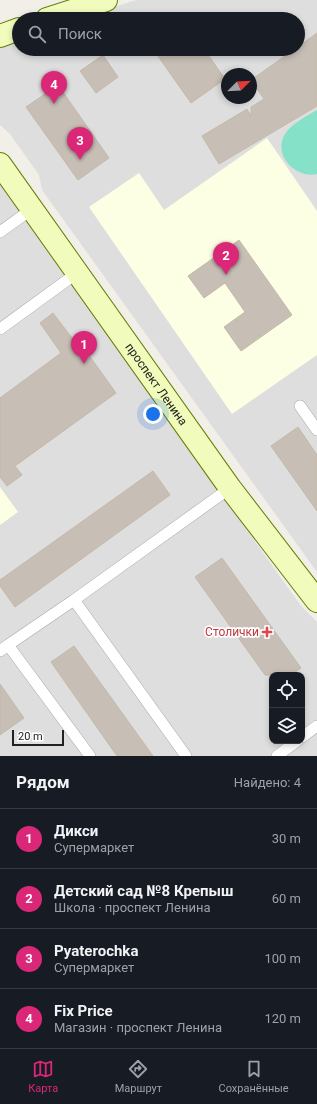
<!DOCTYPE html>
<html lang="ru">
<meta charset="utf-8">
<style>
:root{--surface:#171b24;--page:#242831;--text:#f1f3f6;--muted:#9ea1a6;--line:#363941;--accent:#db2777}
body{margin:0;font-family:Roboto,sans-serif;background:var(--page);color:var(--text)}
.controls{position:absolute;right:12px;bottom:12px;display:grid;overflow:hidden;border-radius:8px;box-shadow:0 2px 6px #0003}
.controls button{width:36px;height:36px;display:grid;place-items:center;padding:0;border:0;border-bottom:1px solid var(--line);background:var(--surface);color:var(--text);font:20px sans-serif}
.compass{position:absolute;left:221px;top:68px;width:36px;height:36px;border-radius:50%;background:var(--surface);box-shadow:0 2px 6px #0003;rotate:66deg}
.scale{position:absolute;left:12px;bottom:10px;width:52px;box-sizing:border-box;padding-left:4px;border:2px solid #212121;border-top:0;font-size:11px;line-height:14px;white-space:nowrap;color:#212121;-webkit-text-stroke:3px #fff;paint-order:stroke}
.you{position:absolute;left:153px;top:414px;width:14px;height:14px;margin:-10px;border:3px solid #fff;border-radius:50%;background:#1a73e8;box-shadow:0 0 0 6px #1a73e833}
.badge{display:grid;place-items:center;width:26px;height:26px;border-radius:50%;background:var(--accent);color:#fff;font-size:13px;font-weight:700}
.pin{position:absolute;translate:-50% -33px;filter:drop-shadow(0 1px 2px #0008)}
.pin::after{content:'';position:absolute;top:21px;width:14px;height:12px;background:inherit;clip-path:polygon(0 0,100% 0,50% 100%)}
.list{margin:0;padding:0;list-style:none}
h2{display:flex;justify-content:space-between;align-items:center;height:52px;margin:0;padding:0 16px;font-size:17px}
h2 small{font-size:13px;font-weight:400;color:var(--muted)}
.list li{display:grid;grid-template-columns:26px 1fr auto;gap:12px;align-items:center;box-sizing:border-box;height:60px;padding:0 16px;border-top:1px solid var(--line)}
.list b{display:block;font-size:15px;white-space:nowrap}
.list p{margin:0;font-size:13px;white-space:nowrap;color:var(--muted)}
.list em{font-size:13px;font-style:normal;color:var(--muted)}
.icon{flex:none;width:22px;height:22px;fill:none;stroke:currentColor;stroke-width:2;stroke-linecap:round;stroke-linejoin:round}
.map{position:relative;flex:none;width:317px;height:756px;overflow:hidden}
.search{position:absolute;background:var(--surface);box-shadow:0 2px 6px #0003;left:12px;right:12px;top:12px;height:44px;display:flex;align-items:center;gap:10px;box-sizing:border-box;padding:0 14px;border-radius:22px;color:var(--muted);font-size:15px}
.sheet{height:292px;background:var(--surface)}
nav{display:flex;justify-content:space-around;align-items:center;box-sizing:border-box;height:56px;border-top:1px solid var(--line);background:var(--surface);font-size:11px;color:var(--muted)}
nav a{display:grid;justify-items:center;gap:2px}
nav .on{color:var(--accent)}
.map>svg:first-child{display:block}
</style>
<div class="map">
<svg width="317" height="756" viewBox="0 0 317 756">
<rect width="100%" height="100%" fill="#f1efe8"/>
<path fill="#dfdede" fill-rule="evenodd" d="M136,0H317V572L42,190L39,175L10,134L0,125V43L19,37V49H298V19H76ZM227,74H251V98H227Z
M0,183L301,606L317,622V756H0ZM272,675H302V741H272Z"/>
<path fill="#fcffe3" d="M267,138L317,211V355L232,414L89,207L139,173L164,210Z
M0,487L18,512L0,525Z"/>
<path fill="#85e2c8" d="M317,110V174C296,179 272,155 285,134C292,123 307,116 317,110Z"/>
<path fill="#c7bfb6" stroke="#c4b8a9" d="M317,33V106L219,164L202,136L247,109L251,116V107L264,99L251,80L295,49H298V47Z
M153,49H204L225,79L191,103Z
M103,55L118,77L96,93L80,71Z
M58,85L109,158L78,180L26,107Z
M239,240L292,315L241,351L224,327L245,312L225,283L204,298L188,276Z
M53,313L75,342L78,340L116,393L15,466L22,475L7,486L0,477V398L61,353L40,323Z
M298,427L317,455V511L271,446Z
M153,471L170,495L15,607L0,586V580Z
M222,558L301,668L291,675H265L195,577Z
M74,646L153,756H117L51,662Z
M0,684L24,718L0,735Z"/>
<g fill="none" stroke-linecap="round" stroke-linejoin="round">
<g stroke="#a8a8a8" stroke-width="12">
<path id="lane" d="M0,232L32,209
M0,329L77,273
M300,406L317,430
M8,645L74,600
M0,651L8,645L90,756
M302,737L317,726
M186,756L74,600L230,488
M277,756L297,741"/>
</g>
<g stroke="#637e02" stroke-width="24">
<g id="secondary">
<path d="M47,19L106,0"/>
<path d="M0,36L19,29"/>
<path id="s1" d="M0,164L230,488L317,601"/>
</g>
</g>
<use href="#lane" stroke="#fff" stroke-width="11"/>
<use href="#secondary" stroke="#f1fbbc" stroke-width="22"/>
</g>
<path fill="#e0444e" stroke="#fff" stroke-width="1.5" d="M265 626h4v4h4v4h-4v4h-4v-4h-4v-4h4z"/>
<g text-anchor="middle" stroke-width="3.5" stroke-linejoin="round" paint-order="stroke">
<g font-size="12" fill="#212121" stroke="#fff">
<text dy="4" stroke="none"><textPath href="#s1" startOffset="270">проспект Ленина</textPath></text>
</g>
<g font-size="12" fill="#be3a42" stroke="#fff" text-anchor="end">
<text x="259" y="636">Столички</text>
</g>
</g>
</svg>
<div class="controls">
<button><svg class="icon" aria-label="locate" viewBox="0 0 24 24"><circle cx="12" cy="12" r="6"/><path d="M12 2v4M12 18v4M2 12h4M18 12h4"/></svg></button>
<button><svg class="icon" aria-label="layers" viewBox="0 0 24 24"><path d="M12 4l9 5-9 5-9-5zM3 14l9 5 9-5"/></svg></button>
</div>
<svg class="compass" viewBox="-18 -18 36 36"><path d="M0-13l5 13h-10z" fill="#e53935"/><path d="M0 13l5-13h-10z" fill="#9ea1a6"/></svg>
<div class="scale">20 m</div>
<div class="you"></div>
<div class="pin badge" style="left:84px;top:364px">1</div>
<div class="pin badge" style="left:226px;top:275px">2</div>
<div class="pin badge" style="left:80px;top:160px">3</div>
<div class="pin badge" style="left:54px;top:104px">4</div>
<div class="search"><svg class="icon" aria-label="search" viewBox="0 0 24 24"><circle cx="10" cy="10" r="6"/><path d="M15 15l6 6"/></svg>Поиск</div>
</div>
<section class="sheet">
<h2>Рядом<small>Найдено: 4</small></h2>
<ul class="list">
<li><span class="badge">1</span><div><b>Дикси</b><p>Супермаркет</p></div><em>30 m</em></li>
<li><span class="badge">2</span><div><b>Детский сад №8 Крепыш</b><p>Школа · проспект Ленина</p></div><em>60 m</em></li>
<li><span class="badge">3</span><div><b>Pyaterochka</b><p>Супермаркет</p></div><em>100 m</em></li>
<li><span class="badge">4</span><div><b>Fix Price</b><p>Магазин · проспект Ленина</p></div><em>120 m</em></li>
</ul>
</section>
<nav>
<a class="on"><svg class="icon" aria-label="map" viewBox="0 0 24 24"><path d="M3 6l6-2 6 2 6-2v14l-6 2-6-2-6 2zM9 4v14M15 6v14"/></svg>Карта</a>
<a><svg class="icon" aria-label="directions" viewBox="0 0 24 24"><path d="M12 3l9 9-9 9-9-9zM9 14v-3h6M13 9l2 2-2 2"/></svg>Маршрут</a>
<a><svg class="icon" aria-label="saved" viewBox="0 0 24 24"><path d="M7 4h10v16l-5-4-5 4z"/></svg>Сохранённые</a>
</nav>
